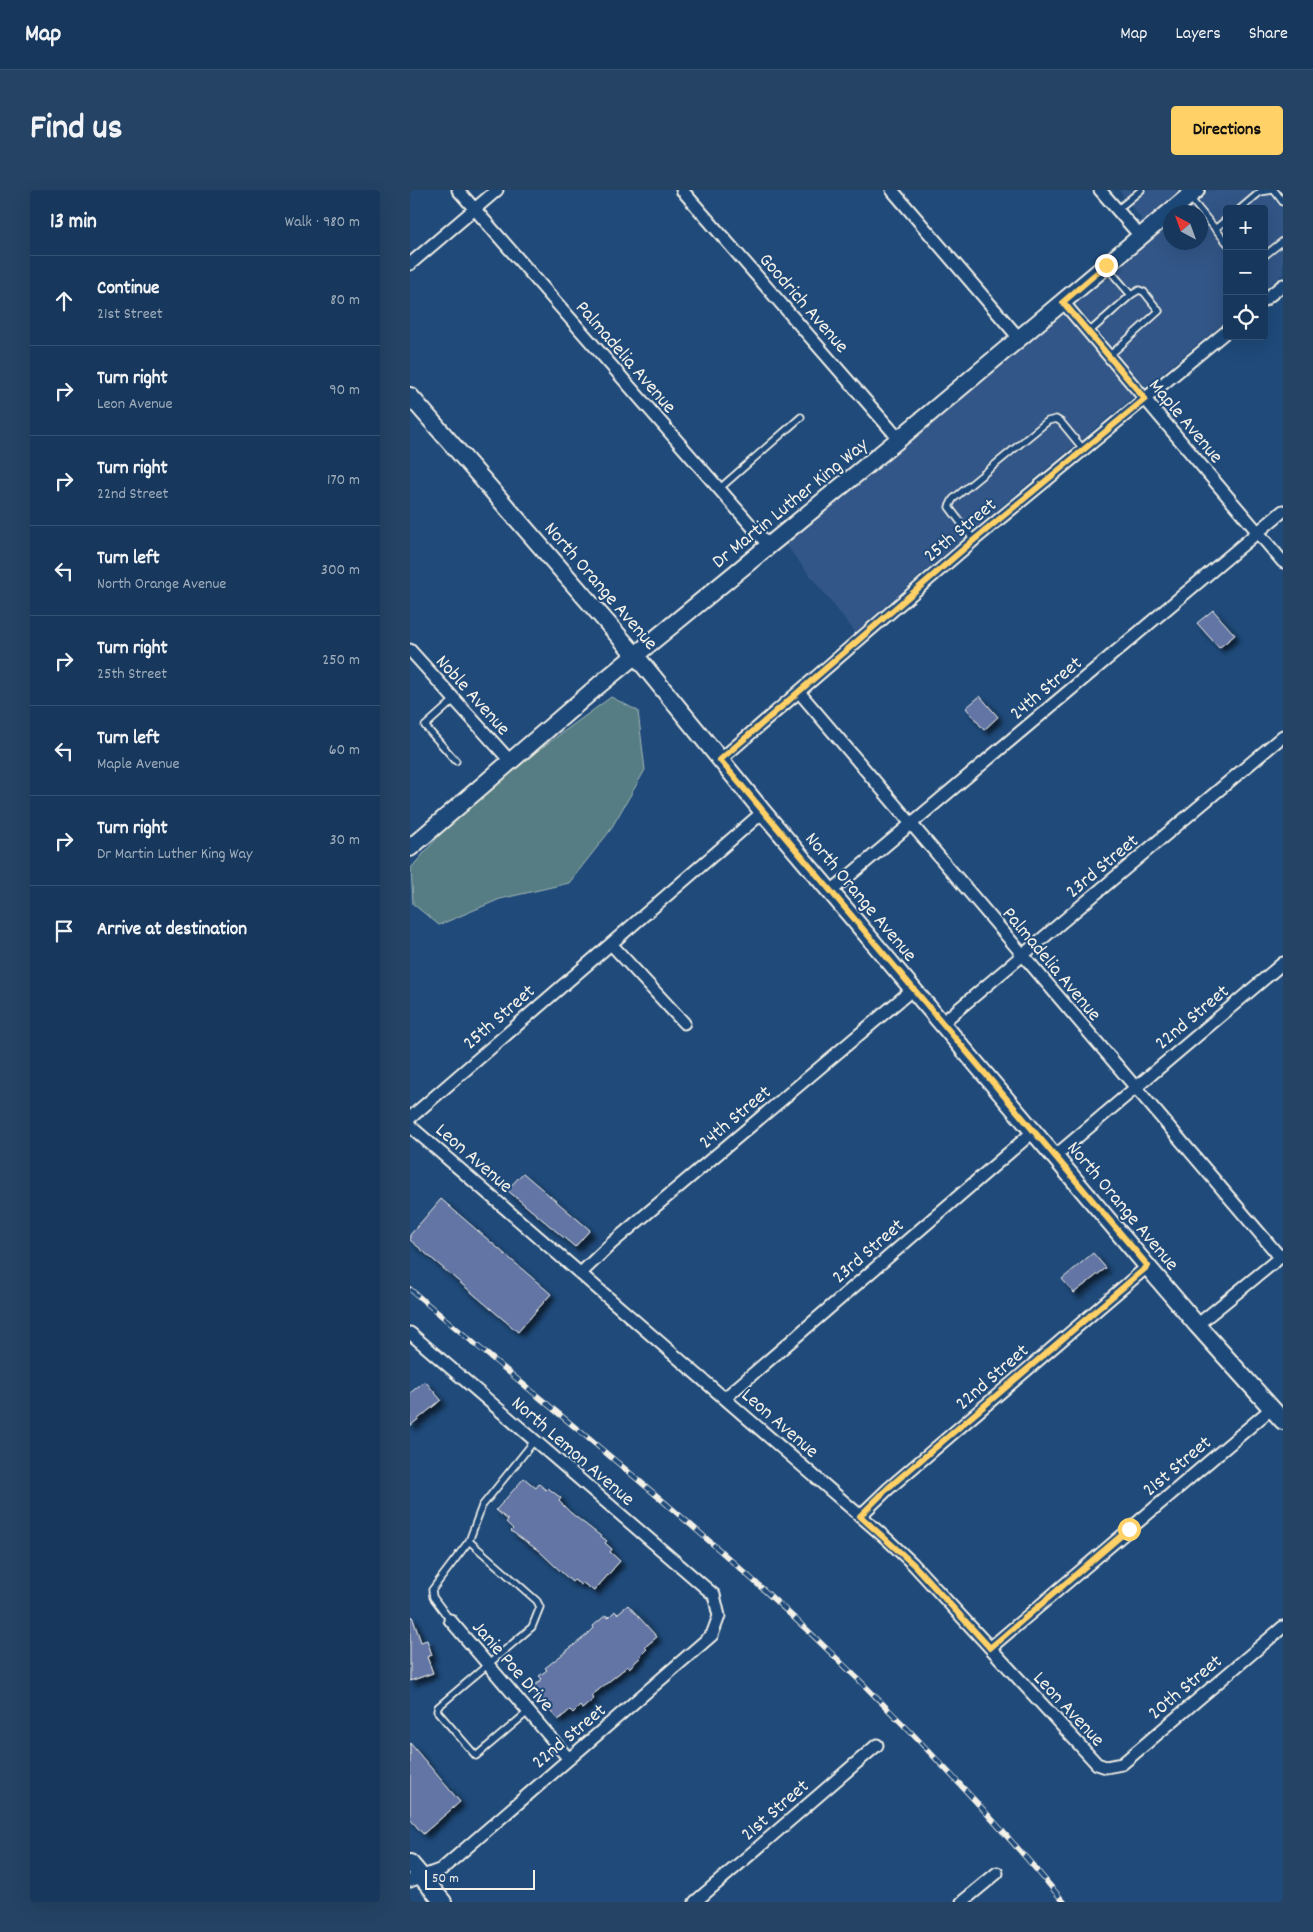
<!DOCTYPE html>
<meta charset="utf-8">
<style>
:root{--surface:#17385c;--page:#244365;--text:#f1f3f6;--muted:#9eacbb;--line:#365272;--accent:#ffd166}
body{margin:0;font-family:Dekko,sans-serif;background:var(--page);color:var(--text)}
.controls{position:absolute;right:15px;top:15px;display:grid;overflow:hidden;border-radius:5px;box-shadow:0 5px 20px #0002}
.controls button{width:45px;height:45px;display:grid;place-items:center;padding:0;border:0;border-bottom:1px solid var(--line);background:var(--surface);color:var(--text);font:25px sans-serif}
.compass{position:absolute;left:753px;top:15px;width:45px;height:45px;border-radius:50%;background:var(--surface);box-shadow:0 5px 20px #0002;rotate:319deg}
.scale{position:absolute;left:15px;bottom:12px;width:110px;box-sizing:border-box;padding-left:5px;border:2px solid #f4f1e8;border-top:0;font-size:14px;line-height:18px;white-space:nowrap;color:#f4f1e8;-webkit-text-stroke:4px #1f4a7a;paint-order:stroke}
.stop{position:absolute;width:15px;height:15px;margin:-11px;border:4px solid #ffd166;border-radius:50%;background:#fff}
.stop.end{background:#ffd166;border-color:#fff;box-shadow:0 1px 5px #0008}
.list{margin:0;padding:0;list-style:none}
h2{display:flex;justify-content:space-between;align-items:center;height:65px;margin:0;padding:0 20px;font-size:21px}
h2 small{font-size:16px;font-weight:400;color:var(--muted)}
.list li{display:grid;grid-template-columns:32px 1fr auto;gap:15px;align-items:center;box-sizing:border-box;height:90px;padding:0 20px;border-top:1px solid var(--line)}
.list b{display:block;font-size:19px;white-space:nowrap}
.list p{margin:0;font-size:16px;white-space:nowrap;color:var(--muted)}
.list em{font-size:16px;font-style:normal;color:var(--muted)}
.icon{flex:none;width:28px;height:28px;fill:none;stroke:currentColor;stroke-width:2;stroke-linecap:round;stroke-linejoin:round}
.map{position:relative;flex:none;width:873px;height:1712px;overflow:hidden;border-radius:5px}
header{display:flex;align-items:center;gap:30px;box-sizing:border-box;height:70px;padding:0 25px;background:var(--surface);border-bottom:1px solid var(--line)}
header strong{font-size:24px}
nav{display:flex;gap:28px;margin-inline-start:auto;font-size:18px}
.intro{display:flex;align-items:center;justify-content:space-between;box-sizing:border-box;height:120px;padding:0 30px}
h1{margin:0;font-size:35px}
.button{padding:12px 22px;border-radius:5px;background:var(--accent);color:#111;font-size:18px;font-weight:700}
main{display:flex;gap:30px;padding:0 30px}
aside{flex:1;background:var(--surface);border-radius:5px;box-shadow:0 5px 20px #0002}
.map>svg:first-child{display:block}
</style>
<header>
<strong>Map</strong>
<nav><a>Map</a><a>Layers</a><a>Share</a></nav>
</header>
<div class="intro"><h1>Find us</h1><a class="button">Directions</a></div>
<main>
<aside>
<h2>13 min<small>Walk · 980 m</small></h2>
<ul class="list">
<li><svg class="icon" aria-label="ahead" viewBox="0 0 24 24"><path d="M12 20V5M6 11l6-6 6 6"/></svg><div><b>Continue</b><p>21st Street</p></div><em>80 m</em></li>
<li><svg class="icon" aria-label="right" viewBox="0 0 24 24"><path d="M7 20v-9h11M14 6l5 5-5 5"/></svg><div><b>Turn right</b><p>Leon Avenue</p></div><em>90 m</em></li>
<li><svg class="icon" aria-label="right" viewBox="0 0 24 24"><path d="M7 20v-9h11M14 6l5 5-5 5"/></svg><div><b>Turn right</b><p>22nd Street</p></div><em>170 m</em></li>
<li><svg class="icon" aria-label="left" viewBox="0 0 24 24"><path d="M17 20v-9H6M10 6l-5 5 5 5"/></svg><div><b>Turn left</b><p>North Orange Avenue</p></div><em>300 m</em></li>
<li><svg class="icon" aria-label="right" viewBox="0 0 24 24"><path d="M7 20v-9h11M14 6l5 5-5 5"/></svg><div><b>Turn right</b><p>25th Street</p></div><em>250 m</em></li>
<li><svg class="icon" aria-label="left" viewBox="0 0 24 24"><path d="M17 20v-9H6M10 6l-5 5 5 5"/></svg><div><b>Turn left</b><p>Maple Avenue</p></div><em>60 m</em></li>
<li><svg class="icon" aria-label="right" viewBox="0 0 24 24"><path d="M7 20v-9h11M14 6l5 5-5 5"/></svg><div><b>Turn right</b><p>Dr Martin Luther King Way</p></div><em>30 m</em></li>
<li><svg class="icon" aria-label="arrive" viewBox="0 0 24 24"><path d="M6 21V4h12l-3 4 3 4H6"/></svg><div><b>Arrive at destination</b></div></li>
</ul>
</aside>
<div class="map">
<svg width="873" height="1712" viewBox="0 0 873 1712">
<defs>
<filter id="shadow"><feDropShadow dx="4.5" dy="4.5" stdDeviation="2.5" flood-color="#0009"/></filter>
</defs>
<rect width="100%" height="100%" fill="#1f4a7a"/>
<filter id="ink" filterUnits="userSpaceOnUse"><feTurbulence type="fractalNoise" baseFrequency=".02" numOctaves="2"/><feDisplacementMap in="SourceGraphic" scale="10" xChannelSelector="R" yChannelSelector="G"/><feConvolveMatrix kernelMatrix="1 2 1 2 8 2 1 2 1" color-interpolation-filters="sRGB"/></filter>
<g filter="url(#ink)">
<path fill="#335787" d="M709,0H772L730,35L728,32L731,29Z
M799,0H873V84L854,99V19H817V130L735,197L665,113L760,32L761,52H791V22H772Z
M653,123L723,207L559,343L445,442L375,354Z"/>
<path fill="#567d83" stroke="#a5b7b6" d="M201,507L228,521L235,580L199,642L159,693L90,709L29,735L3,714L1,678L33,641L123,564Z"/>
<path fill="#6274a4" stroke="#f4f1e8" filter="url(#shadow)" d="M803,420L825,445L809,458L787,433Z
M570,506L588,527L574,540L556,518Z
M113,983L180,1040L165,1057L97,1000Z
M31,1009L141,1104L108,1142L0,1050V1045Z
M683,1063L696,1078L664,1103L652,1089Z
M15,1191L31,1210L0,1236V1203Z
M114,1288L126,1298L129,1294L136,1300L138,1298L151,1308L149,1311L161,1323L197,1351L195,1353L202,1359L200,1362L210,1371L184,1401L173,1393L171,1395L164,1390L162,1392L129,1361L101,1341L103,1339L96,1332L98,1330L86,1320Z
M218,1415L247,1447L235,1457L237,1459L230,1466L231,1467L219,1478L218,1476L181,1506L184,1509L172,1519L170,1516L163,1523L160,1520L148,1530L121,1499L132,1489L129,1486L137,1480L135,1478L178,1444L184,1438L183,1436L196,1425L198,1428L205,1421L207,1424Z
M0,1426H2L11,1452L17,1450L22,1465L17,1467L23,1483L0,1491Z
M0,1553L50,1612L13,1644L0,1629Z"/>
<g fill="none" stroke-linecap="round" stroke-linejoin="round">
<g stroke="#f4f1e8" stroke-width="9">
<path id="lane" d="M864,0L873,12
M780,8L817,53
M830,19L850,2L863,0
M707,20L731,0
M805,39L817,29
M854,66L873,51
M679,142L721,105L696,76
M699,166L749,121L734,102L729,100L721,105
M309,299L391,227
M564,350L539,317L543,309L638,231L646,229L651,232L674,260
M44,510L15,536L46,571
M59,1351L127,1411L130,1417L122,1437L28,1517L27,1521L66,1566L119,1521
M40,1430L23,1407L22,1400L59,1351L72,1316L125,1250"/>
</g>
<g stroke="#f4f1e8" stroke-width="15">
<path id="street" d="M48,0L359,356
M272,0L489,249
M482,0L609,148
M690,0L730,46
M0,74L87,0
M854,110L873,95
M653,112L873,372
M0,460L101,572
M389,502L870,1067
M310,570L564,350L817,141
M420,702L873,321
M201,754L274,833
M532,833L873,546
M0,928L353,622
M0,936L478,1350L503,1374L687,1574L696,1577L712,1574L873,1437
M645,966L873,773
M171,1083L202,1053L503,799
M787,1135L873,1065
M0,1143L304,1405L309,1426L302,1445L32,1679L0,1691
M315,1208L623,942
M450,1326L478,1299L738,1076
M40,1430L158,1568
M580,1458L862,1218
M285,1712L467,1555
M552,1712L587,1683"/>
</g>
<g stroke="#f4f1e8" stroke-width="20">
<path id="secondary" d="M0,206L226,466L353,622L787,1135L873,1231
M0,658L189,495L489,249L786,0
M0,1673L33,1712"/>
</g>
<use href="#lane" stroke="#1f4a7a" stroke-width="5.5"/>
<use href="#street" stroke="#1f4a7a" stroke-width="11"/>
<use href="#secondary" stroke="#1f4a7a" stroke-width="16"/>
<g stroke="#f4f1e8" stroke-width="5.5">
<path id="rail" d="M0,1099C114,1197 233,1290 344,1391C455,1491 558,1598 654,1712"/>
</g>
<use href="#rail" stroke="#1f4a7a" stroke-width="4" stroke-dasharray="11" stroke-linecap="butt"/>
</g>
</g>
<g fill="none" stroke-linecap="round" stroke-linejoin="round" filter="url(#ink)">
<path stroke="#ffd166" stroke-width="6" d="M696,75L653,112L735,209L564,350L310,570L738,1076L478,1298L450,1326L503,1374L580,1458L719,1339"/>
</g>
<g text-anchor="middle" stroke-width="4" stroke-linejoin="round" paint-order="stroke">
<g font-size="20" fill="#f4f1e8" stroke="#1f4a7a">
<text transform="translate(395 112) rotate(49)" y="7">Goodrich Avenue</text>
<text transform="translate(217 166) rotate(49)" y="7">Palmadelia Avenue</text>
<text transform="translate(777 230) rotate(50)" y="7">Maple Avenue</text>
<text transform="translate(379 312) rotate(-39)" y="7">Dr Martin Luther King Way</text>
<text transform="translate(549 339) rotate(-40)" y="7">25th Street</text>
<text transform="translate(192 395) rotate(49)" y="7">North Orange Avenue</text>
<text transform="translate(635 497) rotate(-40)" y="7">24th Street</text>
<text transform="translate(64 504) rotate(48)" y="7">Noble Avenue</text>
<text transform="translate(691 675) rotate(-40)" y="7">23rd Street</text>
<text transform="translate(452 706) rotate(50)" y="7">North Orange Avenue</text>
<text transform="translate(643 773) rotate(50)" y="7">Palmadelia Avenue</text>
<text transform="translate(88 826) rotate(-41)" y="7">25th Street</text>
<text transform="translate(781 826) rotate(-40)" y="7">22nd Street</text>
<text transform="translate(324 926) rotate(-40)" y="7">24th Street</text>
<text transform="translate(65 967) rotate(41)" y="7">Leon Avenue</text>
<text transform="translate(714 1015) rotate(50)" y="7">North Orange Avenue</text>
<text transform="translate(457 1060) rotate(-41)" y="7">23rd Street</text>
<text transform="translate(581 1186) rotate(-41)" y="7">22nd Street</text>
<text transform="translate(371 1232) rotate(41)" y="7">Leon Avenue</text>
<text transform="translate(164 1260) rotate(41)" y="7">North Lemon Avenue</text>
<text transform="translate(766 1275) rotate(-40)" y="7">21st Street</text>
<text transform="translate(104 1475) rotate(49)" y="7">Janie Poe Drive</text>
<text transform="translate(774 1496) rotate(-40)" y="7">20th Street</text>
<text transform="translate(660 1518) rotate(47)" y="7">Leon Avenue</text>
<text transform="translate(158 1545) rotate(-40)" y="7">22nd Street</text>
<text transform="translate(364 1619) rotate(-41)" y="7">21st Street</text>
</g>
</g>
</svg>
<div class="controls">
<button>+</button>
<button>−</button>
<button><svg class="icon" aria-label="locate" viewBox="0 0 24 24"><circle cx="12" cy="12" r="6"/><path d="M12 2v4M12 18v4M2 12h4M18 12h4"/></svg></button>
</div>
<svg class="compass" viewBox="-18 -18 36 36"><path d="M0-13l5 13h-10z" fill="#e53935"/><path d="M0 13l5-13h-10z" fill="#9eacbb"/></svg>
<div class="scale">50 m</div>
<div class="stop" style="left:719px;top:1339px"></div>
<div class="stop end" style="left:696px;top:75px"></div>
</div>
</main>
